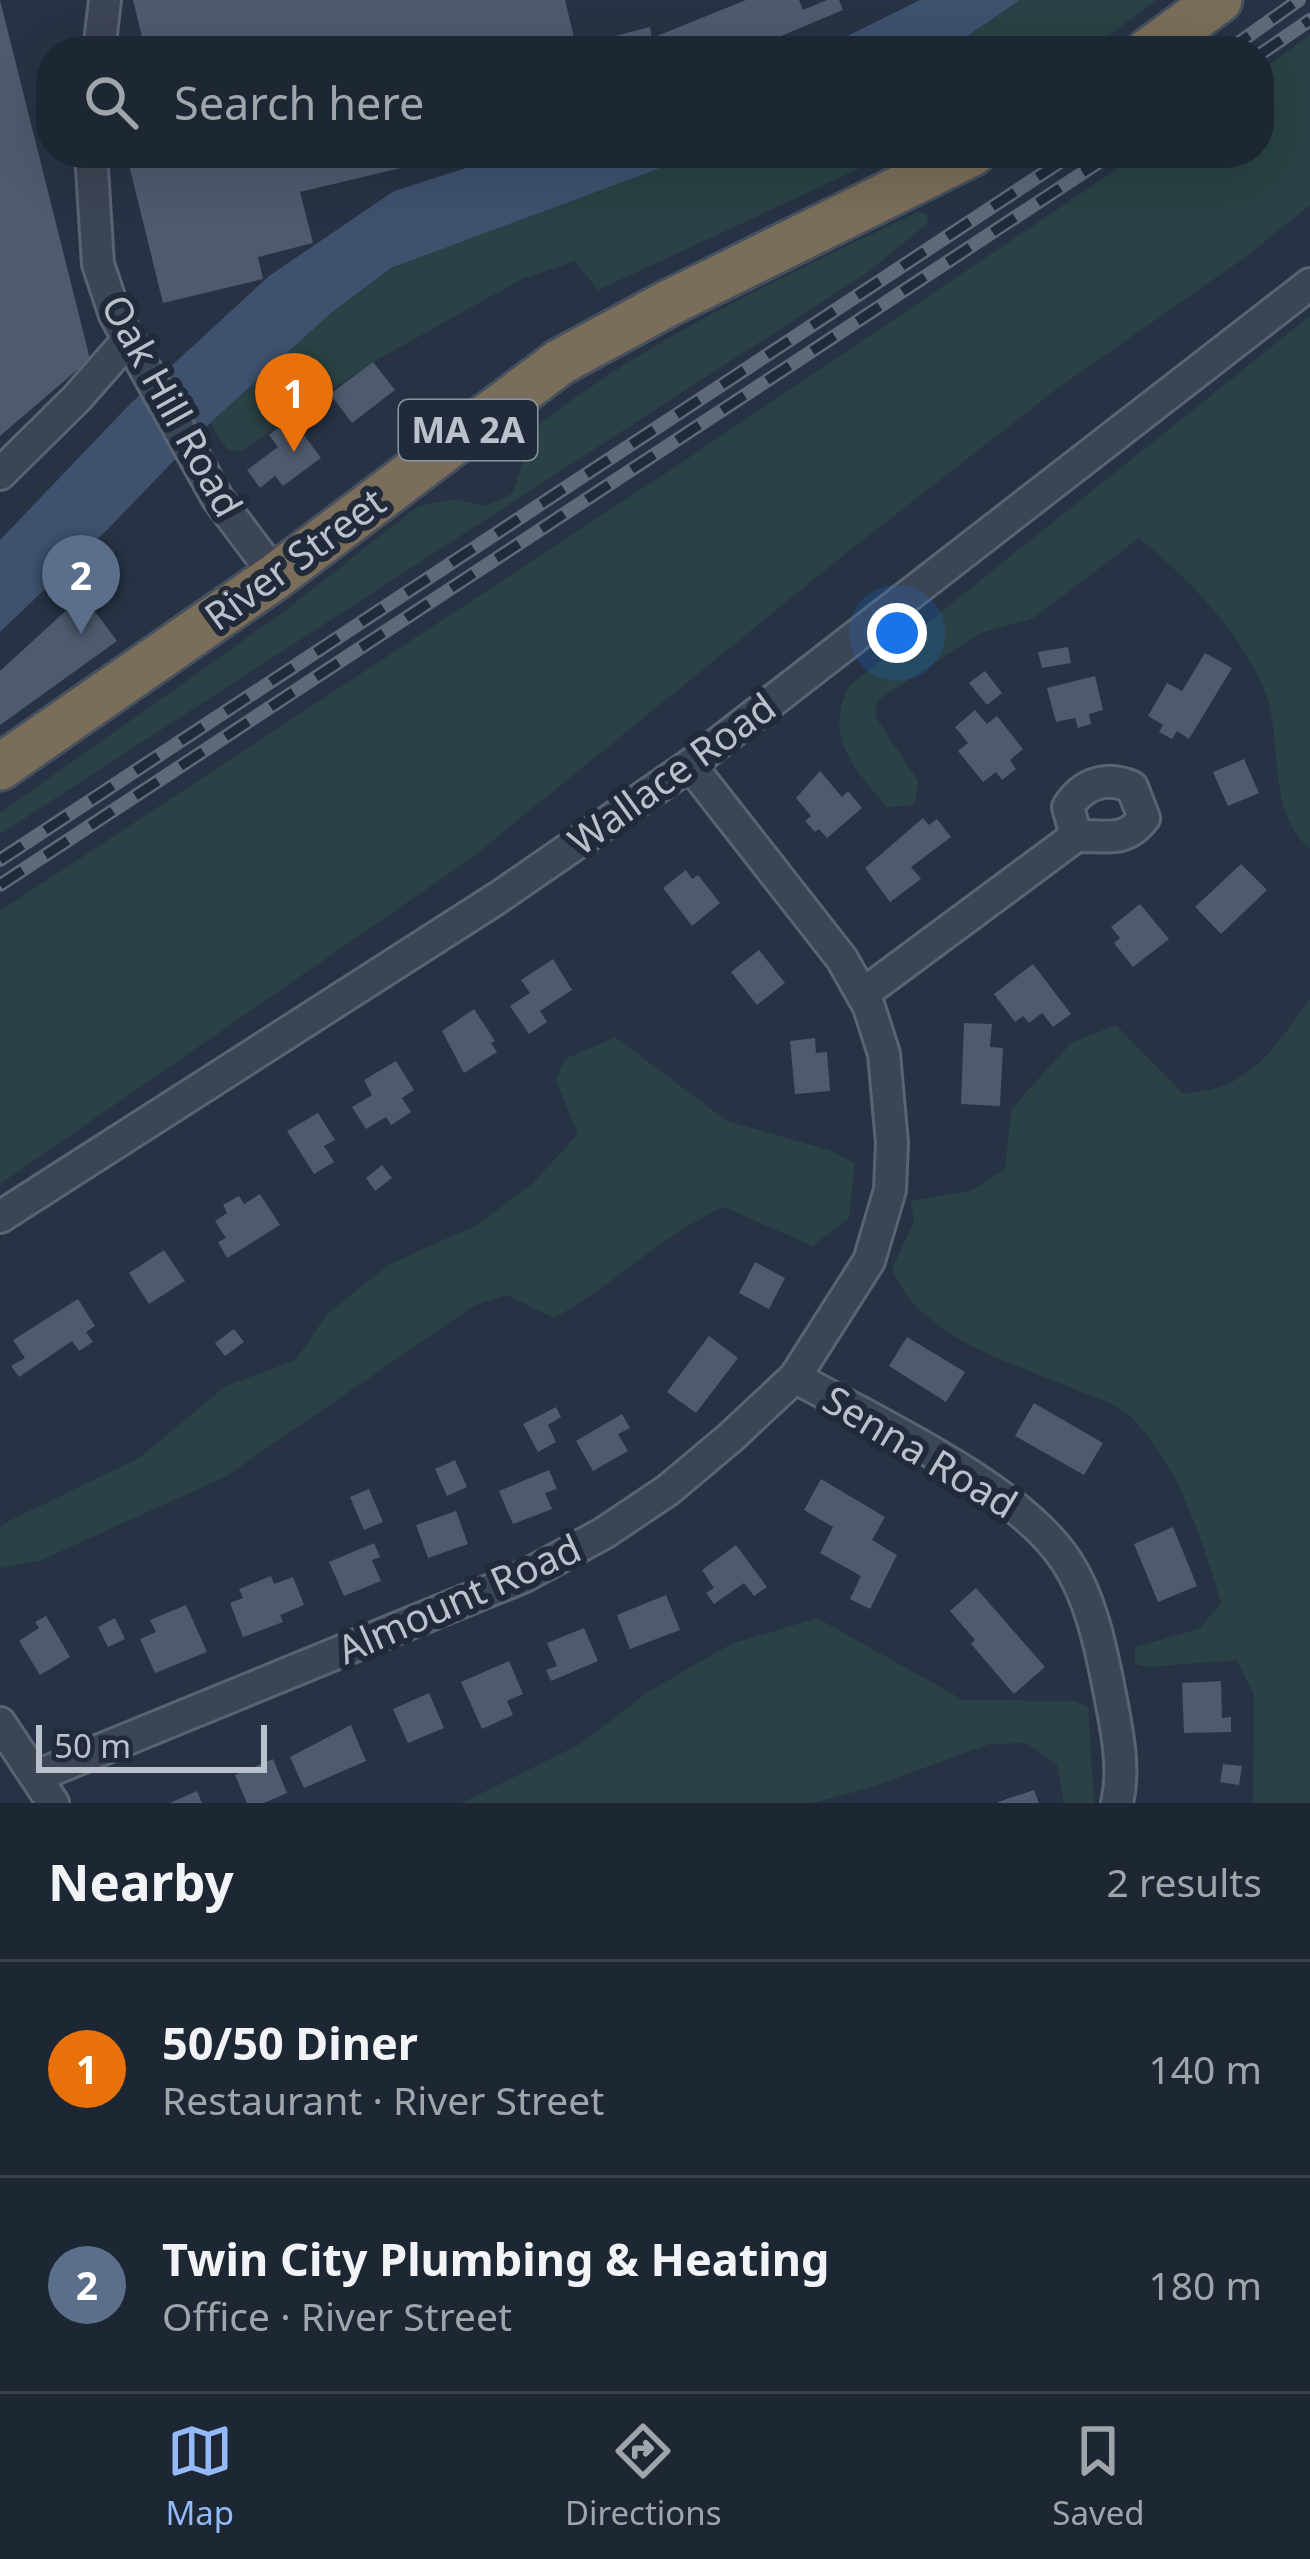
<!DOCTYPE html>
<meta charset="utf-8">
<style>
:root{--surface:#1d2633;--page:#2a323f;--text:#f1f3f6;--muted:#a0a5ac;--line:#3b434e;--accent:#93b9f9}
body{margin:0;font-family:"Noto Sans",sans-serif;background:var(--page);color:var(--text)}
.scale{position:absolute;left:36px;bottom:30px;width:231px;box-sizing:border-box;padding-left:12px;border:6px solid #b9c1cd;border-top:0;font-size:33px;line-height:42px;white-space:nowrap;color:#b9c1cd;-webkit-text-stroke:9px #202a39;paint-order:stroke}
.you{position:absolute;left:897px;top:633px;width:42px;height:42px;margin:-30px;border:9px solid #fff;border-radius:50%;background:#1a73e8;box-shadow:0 0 0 18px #1a73e833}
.badge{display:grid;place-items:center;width:78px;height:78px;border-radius:50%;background:var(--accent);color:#fff;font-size:39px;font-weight:700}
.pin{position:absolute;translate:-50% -99px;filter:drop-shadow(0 3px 6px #0008)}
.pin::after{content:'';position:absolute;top:63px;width:42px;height:36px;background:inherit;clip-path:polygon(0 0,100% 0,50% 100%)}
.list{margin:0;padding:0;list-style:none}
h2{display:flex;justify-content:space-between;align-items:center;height:156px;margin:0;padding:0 48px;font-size:51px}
h2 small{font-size:39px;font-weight:400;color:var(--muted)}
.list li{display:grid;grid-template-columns:78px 1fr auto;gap:36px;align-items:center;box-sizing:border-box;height:216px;padding:0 48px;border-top:3px solid var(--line)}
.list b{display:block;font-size:45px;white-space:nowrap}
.list p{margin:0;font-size:39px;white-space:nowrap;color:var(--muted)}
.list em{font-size:39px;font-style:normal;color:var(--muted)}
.icon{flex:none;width:66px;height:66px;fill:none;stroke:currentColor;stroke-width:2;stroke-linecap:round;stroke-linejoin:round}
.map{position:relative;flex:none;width:1310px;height:1803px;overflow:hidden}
.search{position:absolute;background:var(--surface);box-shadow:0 12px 48px #0002;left:36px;right:36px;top:36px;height:132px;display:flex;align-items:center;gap:30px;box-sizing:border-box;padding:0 42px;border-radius:48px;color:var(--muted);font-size:45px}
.sheet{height:588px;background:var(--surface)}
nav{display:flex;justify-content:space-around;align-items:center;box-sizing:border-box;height:168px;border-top:3px solid var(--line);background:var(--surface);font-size:33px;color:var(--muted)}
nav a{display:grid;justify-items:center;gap:6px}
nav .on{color:var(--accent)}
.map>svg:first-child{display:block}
</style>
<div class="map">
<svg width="1310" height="1803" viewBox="0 0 1310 1803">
<rect width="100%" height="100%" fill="#273344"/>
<path fill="#2a4245" d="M1020,0H1156L1089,51H936L963,39Z
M1310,35V205L1247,256L1058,388L845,554L470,859L0,1184V911L675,467L1141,153H1259V72Z
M701,153H893L598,290L575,261L524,278L373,362L240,452L227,449L210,423L331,313L391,268Z
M918,212L927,214L928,223L868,272L0,834V813L281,614L418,506L453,499L486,506L512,494L522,466L521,440C634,344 785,276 918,212Z
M1310,316V849C1263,808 1286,737 1262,685C1236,626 1188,579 1139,538L1032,619L980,633L878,700L875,716L918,781L915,804L887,808C855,768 823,739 849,686Z
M1310,999V1803H1253L1254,1695L1237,1660L1147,1667L1135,1664V1647L1199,1629L1221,1603C1201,1536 1180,1467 1129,1415C1117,1404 1095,1398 1079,1391C1015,1363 921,1340 892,1269L914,1221L911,1201L971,1191L1005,1169L1012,1108L1071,1043L1116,1025L1182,1093C1248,1094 1275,1046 1310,999Z
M615,1037L727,1121L832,1151L855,1164L849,1218L813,1246L724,1207C661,1235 614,1285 554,1318L507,1295L475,1305L225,1477L39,1561L0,1568V1528L9,1521L139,1458L226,1386L296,1360L327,1314L388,1265L477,1225L533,1183L578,1134L556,1081L565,1059Z
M817,1618L963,1700L1075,1701L1088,1707L1094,1803H1064L1057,1765L1027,1743L989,1744L869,1788L812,1803H462L580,1744L648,1692L731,1644Z"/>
<path fill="#3e516d" d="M920,0H1020L963,39L936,51H817Z
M513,153H701L391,268L331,313L210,423L107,530L0,632V540L130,404L269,276L394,191Z"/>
<path fill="#4e5a6d" d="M0,0L90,359L0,436Z
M133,0H565L576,46L650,27L652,38L746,0H799L803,10L827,0H839L843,10L774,39L779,51H173L169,36L143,41Z
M126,153H455V155L300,192L313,243L258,257L263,279L163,303Z
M373,362L395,390L352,423L330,394Z
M285,422L294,434L300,430L321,458L283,486L275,476L260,488L247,470L278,447L269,435Z
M83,595L117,641L0,725V671Z
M1068,647L1071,663L1042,668L1038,652Z
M1205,653L1232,668L1189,739L1177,731L1172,739L1159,732L1163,725L1148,716L1167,683L1182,691Z
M985,671L1002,693L987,705L969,683Z
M1095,676L1103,710L1089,714L1091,724L1078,728L1075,718L1056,722L1047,688Z
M975,710L987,724L997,716L1023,749L1010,760L1016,769L1002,780L996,772L983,782L958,751L968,743L955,727Z
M1244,759L1259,793L1228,806L1213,772Z
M820,771L842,797L848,791L862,808L827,838L819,829L815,832L805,821L811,816L796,798Z
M923,818L929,825L937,819L951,837L911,867L921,879L890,902L865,868Z
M1241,864L1267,890L1221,934L1195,907Z
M686,870L692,879L698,875L720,903L692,926L663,888Z
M1140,904L1169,939L1133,967L1114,943L1120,938L1111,927Z
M759,950L785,983L757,1005L731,972Z
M553,959L572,990L540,1011L547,1022L529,1034L510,1006L530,993L521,980Z
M1033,964L1071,1014L1053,1027L1042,1013L1029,1023L1023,1016L1015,1022L994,994Z
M474,1009L495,1041L491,1043L497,1052L464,1073L442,1031Z
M964,1023L992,1024L990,1047L1003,1048L1000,1106L961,1104Z
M815,1038L816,1053L827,1052L830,1091L795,1094L790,1041Z
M396,1061L414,1090L402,1098L411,1112L391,1125L386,1117L366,1129L352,1107L372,1095L364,1080Z
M318,1113L335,1140L324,1146L334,1162L314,1174L287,1131Z
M382,1165L392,1178L375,1191L366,1178Z
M260,1194L280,1225L227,1258L218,1242L226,1238L215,1221L227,1213L223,1205L239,1196L244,1204Z
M164,1250L185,1281L149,1304L129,1273Z
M755,1262L785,1278L769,1309L739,1293Z
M78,1299L95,1326L86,1332L93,1342L79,1351L72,1341L19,1377L11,1366L25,1358L13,1340Z
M234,1329L244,1342L225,1356L215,1343Z
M709,1336L738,1358L696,1413L667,1392Z
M907,1337L965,1372L946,1402L889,1366Z
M1034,1403L1103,1443L1084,1475L1015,1436Z
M556,1407L561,1417L548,1425L556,1442L538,1452L523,1424Z
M622,1414L630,1428L618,1434L628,1451L593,1471L576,1441Z
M455,1460L467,1487L447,1496L435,1469Z
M549,1470L557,1489L545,1493L552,1509L513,1524L499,1491Z
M821,1479L885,1517L872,1540L897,1555L870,1609L850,1599L861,1576L820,1553L833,1527L804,1510Z
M369,1489L383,1522L364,1530L350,1497Z
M456,1511L468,1544L428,1558L416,1525Z
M1173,1527L1197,1586L1158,1602L1134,1544Z
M374,1543L380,1557L372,1560L381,1581L344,1596L329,1562Z
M736,1545L767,1587L754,1596L744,1583L714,1604L706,1593L714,1588L702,1570Z
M271,1576L274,1584L293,1577L304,1605L280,1615L283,1622L243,1637L230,1603L243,1598L239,1589Z
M976,1588L1045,1667L1014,1694L971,1644L975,1640L950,1611Z
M666,1595L680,1630L630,1649L617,1615Z
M186,1605L207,1652L155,1673L140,1639L156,1632L150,1620Z
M46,1616L70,1657L40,1675L19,1641L39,1628L35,1622Z
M115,1618L125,1639L108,1647L98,1627Z
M584,1628L598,1661L551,1681L546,1670L557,1666L547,1643Z
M509,1661L523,1694L507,1701L513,1715L482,1729L461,1682Z
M1221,1681L1222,1718L1231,1717V1732L1184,1733L1182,1683Z
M429,1693L444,1728L408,1743L393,1709Z
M351,1725L366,1761L304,1788L290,1757Z
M273,1759L287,1793L264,1803H247L235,1775Z
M1223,1764L1242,1766L1239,1785L1220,1782Z
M1034,1790L1039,1803H998V1802Z
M197,1791L202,1803H170Z"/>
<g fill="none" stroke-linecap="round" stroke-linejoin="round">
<g stroke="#5a6371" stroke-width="36">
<path id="minor" d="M99,51L105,0
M91,153L98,264L115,315L218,499L276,576
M0,474L77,398L128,340
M863,994L1076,836L1068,807C1083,783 1107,776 1132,787L1144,818C1125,844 1104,835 1076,836
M0,1217L499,897L690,765L1310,284
M795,1377C875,1423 1018,1486 1067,1562C1090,1597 1100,1644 1108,1684C1115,1722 1126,1765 1117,1803
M0,1723L53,1803
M37,1776L525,1576L604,1533L668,1490L731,1437L795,1377L869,1261L890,1190L892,1143L884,1054L869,1007L842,959L690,765"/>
</g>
<g stroke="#46505e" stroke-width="51">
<path id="highway" d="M1149,51L1219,0
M0,767L276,576L560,362L667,304L972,153"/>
</g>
<use href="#minor" stroke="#3c4554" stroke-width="30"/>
<use href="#highway" stroke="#7a6d59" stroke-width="45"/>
<g stroke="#5e697a" stroke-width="14">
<path id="rail" d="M1227,51L1299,0
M1259,55L1310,20
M0,860L1074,153
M0,885L1113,153"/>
</g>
<use href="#rail" stroke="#202a39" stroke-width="9" stroke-dasharray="27" stroke-linecap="butt"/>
</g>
<g text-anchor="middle" stroke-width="12" stroke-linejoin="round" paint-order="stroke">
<rect fill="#202a39" stroke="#8b94a1" stroke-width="3" x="399" y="400" width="138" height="60" rx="9"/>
<g font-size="36" font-weight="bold" fill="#b9c1cd">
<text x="468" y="443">MA 2A</text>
</g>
<g font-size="39" fill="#b9c1cd" stroke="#202a39">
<text transform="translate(172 406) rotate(61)" y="14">Oak Hill Road</text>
<text transform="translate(295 559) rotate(-36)" y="14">River Street</text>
<text transform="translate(672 774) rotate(-36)" y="14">Wallace Road</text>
<text transform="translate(920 1452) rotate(31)" y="14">Senna Road</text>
<text transform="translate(459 1599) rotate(-24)" y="14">Almount Road</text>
</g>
</g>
</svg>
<div class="scale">50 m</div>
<div class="you"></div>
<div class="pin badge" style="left:294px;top:452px;background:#e8710a">1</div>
<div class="pin badge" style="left:81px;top:634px;background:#5c6f8a">2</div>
<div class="search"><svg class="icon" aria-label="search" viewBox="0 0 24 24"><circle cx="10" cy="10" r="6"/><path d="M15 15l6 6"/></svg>Search here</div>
</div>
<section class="sheet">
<h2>Nearby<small>2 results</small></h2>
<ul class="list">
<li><span class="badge" style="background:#e8710a">1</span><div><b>50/50 Diner</b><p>Restaurant · River Street</p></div><em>140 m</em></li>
<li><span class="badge" style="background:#5c6f8a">2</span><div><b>Twin City Plumbing &amp; Heating</b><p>Office · River Street</p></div><em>180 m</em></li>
</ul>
</section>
<nav>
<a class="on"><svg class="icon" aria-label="map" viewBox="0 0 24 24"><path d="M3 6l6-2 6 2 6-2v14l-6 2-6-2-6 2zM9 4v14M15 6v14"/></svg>Map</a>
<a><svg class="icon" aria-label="directions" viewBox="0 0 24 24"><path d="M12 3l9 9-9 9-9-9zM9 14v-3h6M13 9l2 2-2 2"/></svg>Directions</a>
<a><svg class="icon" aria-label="saved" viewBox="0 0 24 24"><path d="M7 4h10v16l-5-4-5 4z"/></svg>Saved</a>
</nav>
